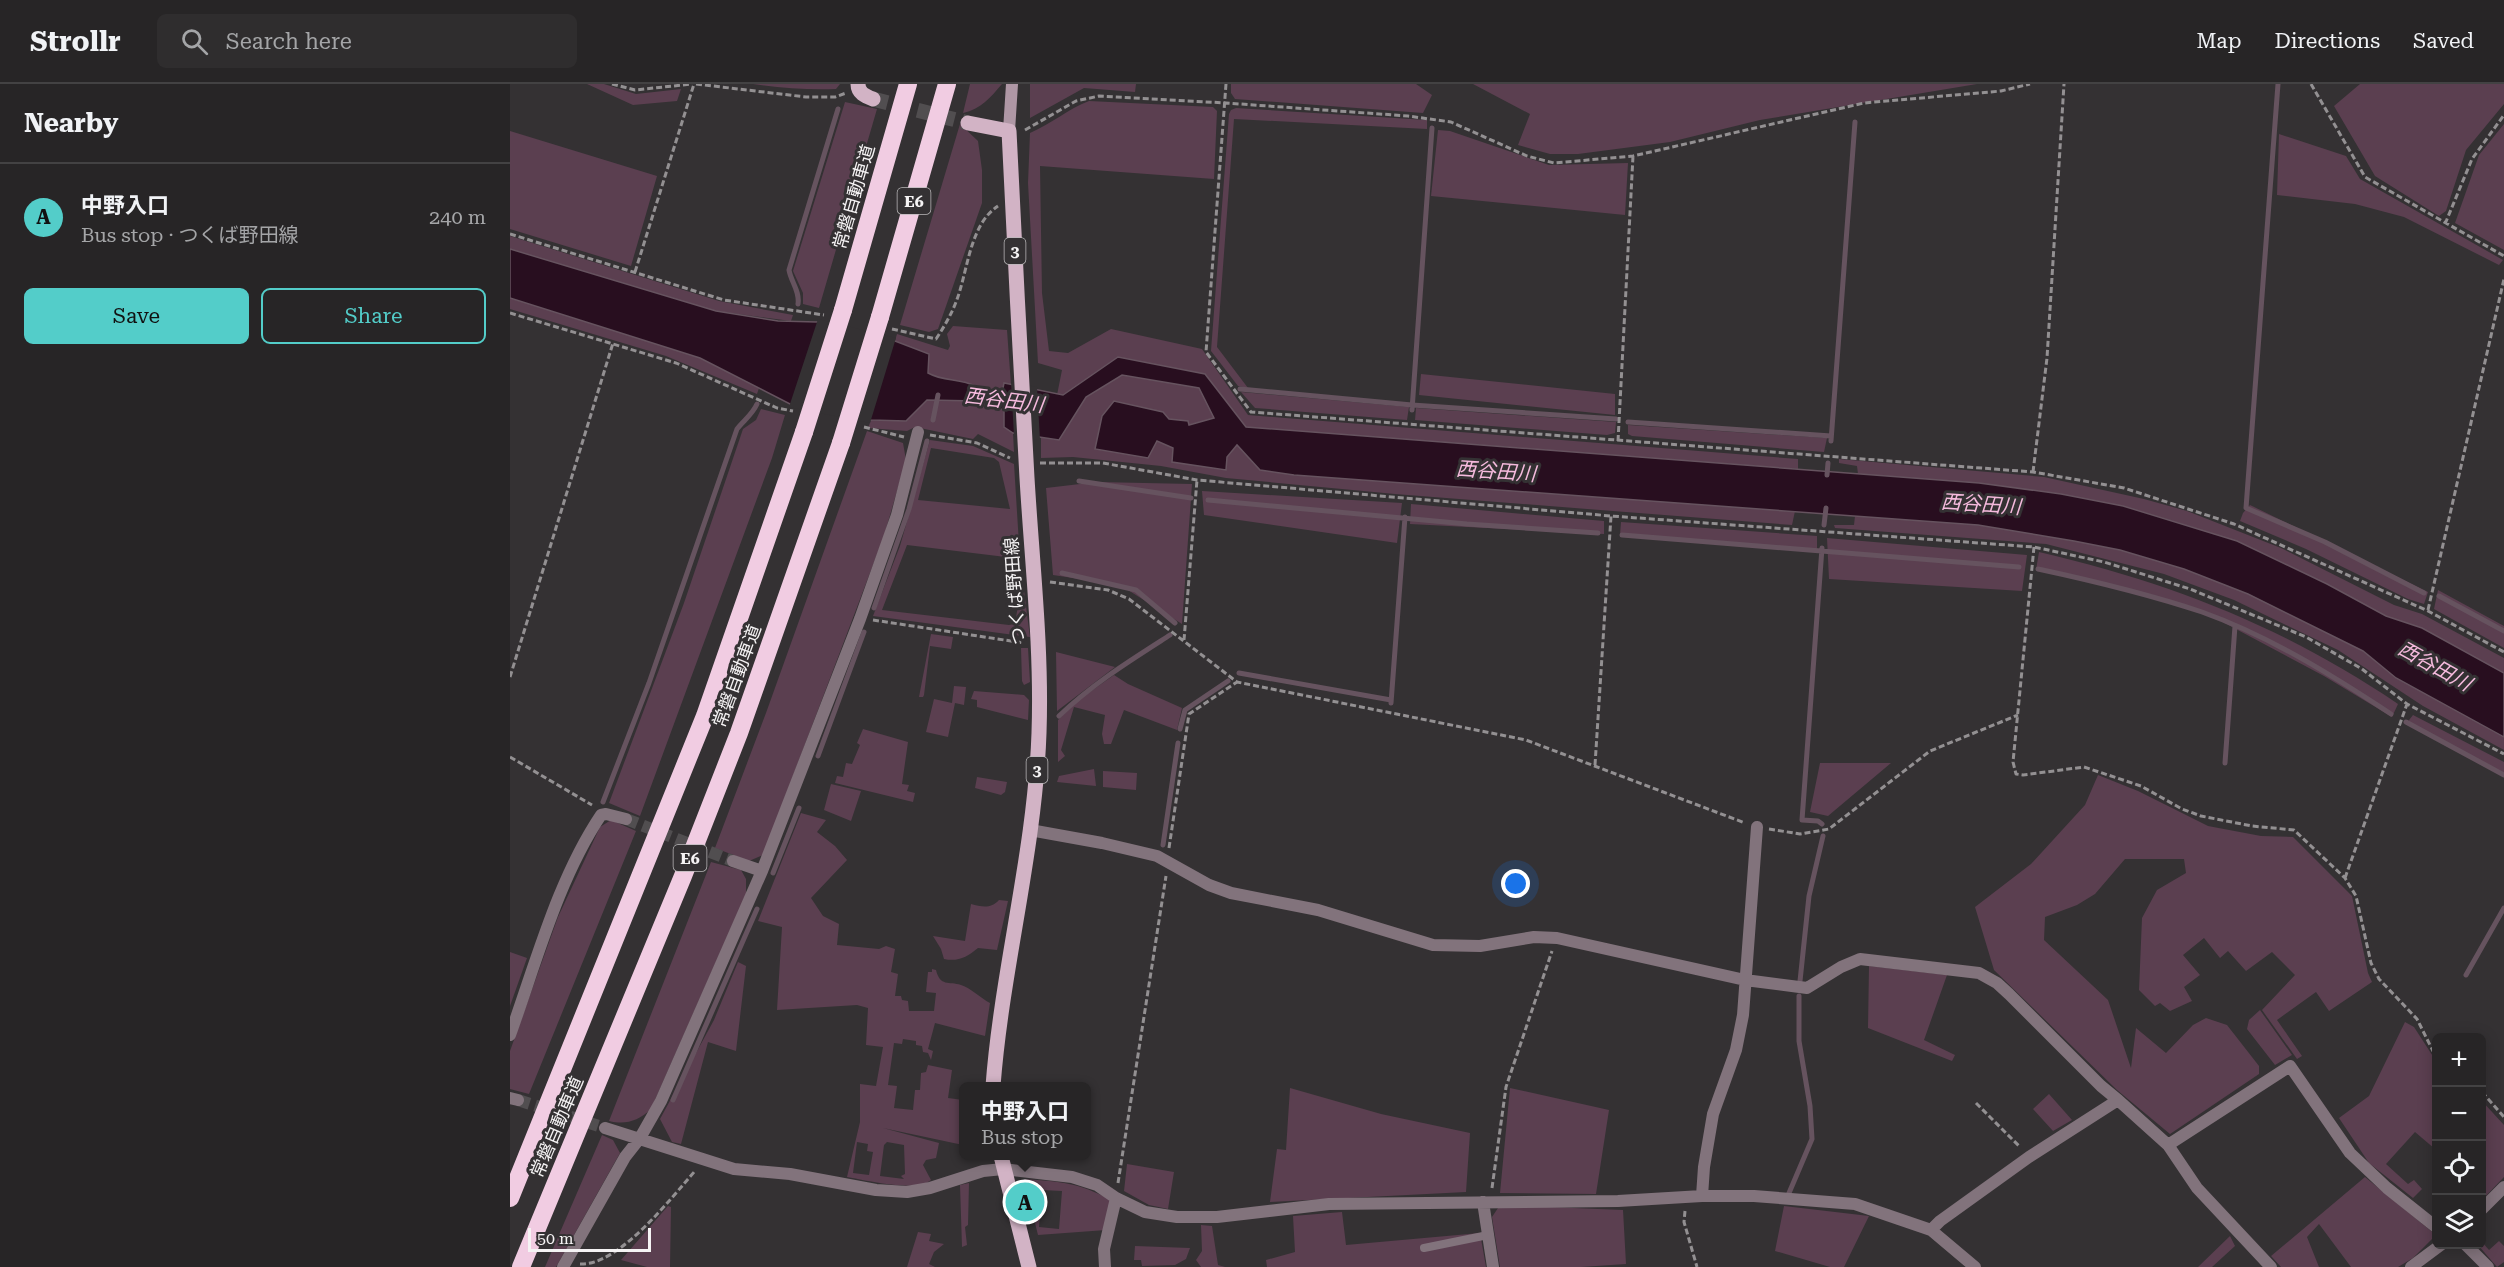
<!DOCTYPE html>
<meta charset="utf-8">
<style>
:root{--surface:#272526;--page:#2f2d2e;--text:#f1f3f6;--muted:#a4a5a7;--line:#434243;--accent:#53cdc9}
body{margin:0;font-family:"Roboto Serif","Noto Sans JP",serif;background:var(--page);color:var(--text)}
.controls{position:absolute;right:18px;bottom:18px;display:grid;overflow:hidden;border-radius:9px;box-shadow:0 3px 15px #0003}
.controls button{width:54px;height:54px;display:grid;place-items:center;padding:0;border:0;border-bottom:2px solid var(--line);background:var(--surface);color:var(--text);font:30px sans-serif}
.scale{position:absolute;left:18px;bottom:15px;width:123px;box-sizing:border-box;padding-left:6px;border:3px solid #f5f3f4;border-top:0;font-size:16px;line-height:21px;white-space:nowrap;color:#f5f3f4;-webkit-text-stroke:4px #343133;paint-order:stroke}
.you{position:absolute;left:1006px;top:800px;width:21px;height:21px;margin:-15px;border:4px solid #fff;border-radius:50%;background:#1a73e8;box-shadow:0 0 0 9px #1a73e833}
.badge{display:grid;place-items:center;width:39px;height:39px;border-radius:50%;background:var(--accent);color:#111;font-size:20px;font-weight:700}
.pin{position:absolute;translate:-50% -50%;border:3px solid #fff;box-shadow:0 2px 6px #0006}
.popup{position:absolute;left:449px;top:998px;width:132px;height:78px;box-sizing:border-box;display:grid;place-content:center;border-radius:9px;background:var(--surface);filter:drop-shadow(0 2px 4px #0005);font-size:20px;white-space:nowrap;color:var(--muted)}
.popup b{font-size:22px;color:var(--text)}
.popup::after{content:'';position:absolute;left:50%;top:100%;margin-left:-12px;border:12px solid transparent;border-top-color:var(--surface)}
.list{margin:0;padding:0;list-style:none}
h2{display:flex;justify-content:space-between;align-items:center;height:78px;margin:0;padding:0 24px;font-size:26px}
h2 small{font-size:20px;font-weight:400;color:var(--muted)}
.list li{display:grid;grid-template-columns:39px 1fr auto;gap:18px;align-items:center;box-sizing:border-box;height:108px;padding:0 24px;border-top:2px solid var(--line)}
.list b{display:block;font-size:22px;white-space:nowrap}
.list p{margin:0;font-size:20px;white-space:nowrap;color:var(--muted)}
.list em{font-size:20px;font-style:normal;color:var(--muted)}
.actions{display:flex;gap:12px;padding:18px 24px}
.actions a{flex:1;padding:14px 0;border:2px solid var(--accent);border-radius:9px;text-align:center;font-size:21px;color:var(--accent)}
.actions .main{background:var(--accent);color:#111}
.icon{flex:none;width:33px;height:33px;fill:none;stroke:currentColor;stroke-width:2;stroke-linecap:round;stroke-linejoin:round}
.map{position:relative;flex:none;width:1994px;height:1183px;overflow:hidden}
header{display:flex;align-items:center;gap:36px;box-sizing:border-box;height:84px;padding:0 30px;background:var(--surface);border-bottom:2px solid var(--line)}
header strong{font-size:28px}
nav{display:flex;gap:33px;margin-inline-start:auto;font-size:21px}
.search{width:420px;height:54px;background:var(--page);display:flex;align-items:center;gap:15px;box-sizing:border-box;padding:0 21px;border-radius:9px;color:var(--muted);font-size:22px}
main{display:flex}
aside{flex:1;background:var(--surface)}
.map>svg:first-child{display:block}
</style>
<header>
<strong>Strollr</strong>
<div class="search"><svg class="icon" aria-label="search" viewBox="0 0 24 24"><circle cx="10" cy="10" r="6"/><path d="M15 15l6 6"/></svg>Search here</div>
<nav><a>Map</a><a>Directions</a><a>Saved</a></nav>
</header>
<main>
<aside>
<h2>Nearby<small></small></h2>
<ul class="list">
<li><span class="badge">A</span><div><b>中野入口</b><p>Bus stop · つくば野田線</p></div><em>240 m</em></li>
</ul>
<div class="actions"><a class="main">Save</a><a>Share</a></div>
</aside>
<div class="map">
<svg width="1994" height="1183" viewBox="0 0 1994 1183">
<rect width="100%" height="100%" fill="#343133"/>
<path fill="#5b3f50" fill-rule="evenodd" d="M77,0H94L126,10L171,5L167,17L123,21Z
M243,0H330L326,5C298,6 271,4 243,0Z
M460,0H492C480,14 471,25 453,29Z
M520,0H626L625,8L574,4L520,34Z
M721,0H906L922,11L913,29L725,15L721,9Z
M963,0H1467L1250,36L1160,58L1068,70H1040L1008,61L1020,30Z
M1850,0H1994V20L1956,66L1936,127L1929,132L1865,92L1824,22Z
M579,17L703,23L707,27L704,95L530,82L532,209L539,267L558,269L601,245L692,265L738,331L1288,375V385L735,343L695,290L608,273L553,311H547L552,286L528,279L518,99L520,49C541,40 558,25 579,17Z
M335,18L367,25L309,224L293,220V209L283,187Z
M726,24L917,36V45L724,35L707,263L738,304L728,302L701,267L719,30L721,26Z
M450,40L468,57L472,86V119L428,245L419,248L390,241Z
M1994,40V166L1945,139L1969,71Z
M928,46L940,47L1039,81L1118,79L1115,131L921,112Z
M0,47L147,92L121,182L0,145Z
M1769,50L1836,72L1850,95L1993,176L1989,181L1894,133L1845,120L1767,111Z
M0,152L209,217L283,231L281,237L206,227L0,165Z
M0,214L190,274L249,304L247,310L156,272L0,225Z
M443,242L497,246L501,301L492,310L429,295L418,289L419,270L385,257L387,250L438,266L440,262L437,250Z
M911,290L1105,310V331L909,311Z
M611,291L689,304L704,334L678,341V337L592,332L585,365L647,357L715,386L717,373L727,361L750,386L784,391L1285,427L1282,441L885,410L716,394L651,382L563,373L531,374V353L549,356L576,313Z
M731,308L899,323L897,336L745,324Z
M417,316L468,317L494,326V343L503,349L504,368L468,350L463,355L405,343L397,347L358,344L361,336L396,337Z
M906,324L1106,338L1105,349L1097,351L905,336Z
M251,325L275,331L262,374L130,732L99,719L174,519L233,345L246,336Z
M1118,341L1317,354L1314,368L1122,352L1118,350Z
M357,347L393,359L396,376L374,452L253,771L239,777L205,764L256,629Z
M420,356L463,362L504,380L510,476L520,553L363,532L390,462ZM421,364L484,374L489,378L500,425L408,416ZM397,461L504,474L509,515L505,540L499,541L372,526Z
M1329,375L1534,393L1634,415L1677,427L1771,464L1884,521L1912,530L1994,574V589L1912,544L1876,532L1817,500L1727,457L1663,437L1613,422L1551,410L1469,399L1348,390L1347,382L1329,379Z
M587,398L682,400L672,540L610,501L543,491L536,404Z
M692,407L892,419L887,459L694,431Z
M901,420L1094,437V450L900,440Z
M1740,421L1918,508L1914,520L1898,515L1796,465L1730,437L1733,429Z
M1345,432L1468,441L1564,457L1610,466L1674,485L1738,510L1853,567L1886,594L1994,653V666L1913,622L1828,566L1724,516L1654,490L1536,460L1325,444L1324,441H1344Z
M1111,438L1307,452V467L1110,451Z
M1317,454L1517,471L1512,507L1319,495Z
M1529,468C1662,499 1774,543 1888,620L1882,633L1814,592L1694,528L1631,509L1526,486Z
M1928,506L1994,542V564L1924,525Z
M421,550L443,553L441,565L420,562L414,611L413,613H409Z
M511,564H518L520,598L514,601L512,597Z
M546,568L605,583L547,627Z
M604,591L618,600L672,624L667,646L614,626L601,660H594L592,650L595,631L564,623L551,666L555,672L548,678V636L570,615Z
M444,602L456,603L454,621L445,619L438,653L416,648L424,615L442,619Z
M464,607L514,611L519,616L518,636L467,623V616L461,615Z
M1903,631L1994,678V692L1896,640Z
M353,645L398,658L392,700L399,701L397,707L405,709L403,718L325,699L327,692L333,693L336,679L342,680L350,661L347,659Z
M1310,679H1381L1318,732L1300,728Z
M584,685L586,702L547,698L549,692Z
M593,687L627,689L626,706L593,703Z
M1588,691L1628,707L1698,742L1751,752L1783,753L1842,812L1858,889L1862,898L1819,927L1806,908L1767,936L1792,972L1787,975L1752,926L1785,891L1762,868L1736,887L1718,867L1710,874L1694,854L1673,871L1690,891L1674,903L1682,917L1660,927L1650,919L1645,922L1629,906L1632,834L1647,806L1676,789L1674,775H1615L1585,810L1567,821L1535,833L1534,856L1598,916L1621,984L1626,944L1656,969L1683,941L1696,934L1717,941L1749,982V990L1660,1050L1607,1006L1484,886L1465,823L1521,780L1575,721Z
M467,693L497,698L495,708L491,711L465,704Z
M321,700L351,707L341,737L314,726Z
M291,729L316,736L307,748L325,762L337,776L301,814L313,832L329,840L327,861L369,865L376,862L385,865L381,888L388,890L385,912H391L392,916L398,917L399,927H424L426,909L416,908L418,888H422V885L426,886C430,903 439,897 451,901C459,903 472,915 480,919L475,952L425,939L418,965L423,967L421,976L418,969L413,968L412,962L406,961V957L393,955L392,960L384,959L378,1001L387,1002L384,1024L403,1026L405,1006H410L411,989L416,988L418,981L442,986L438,1014L453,1016V1061L373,1044L429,1059L426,1074L416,1076L413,1081L421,1096C405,1109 356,1096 337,1093L350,1038V1000L366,1002L373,963L356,961L358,924L347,921L267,926L272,843L248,837ZM347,1058L358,1060L357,1067L363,1068L359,1091L343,1089ZM377,1058L394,1061L395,1090L391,1092L394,1095L370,1092L374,1061Z
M101,736L126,747L19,1010L0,1005V967L48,833L90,743Z
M201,778L231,786L236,795V810L141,1025C128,1037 116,1041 99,1037Z
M489,816L498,817L487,866L468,864C457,873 448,878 434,875L431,865L423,852L455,857L461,820C472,823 481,825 489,816Z
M0,868L17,874L0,922Z
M228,878L236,882L226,967L198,958L171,1060L162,1058L150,1035L204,936Z
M1359,882L1437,891L1414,956L1445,971L1442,977L1358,944Z
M1750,926L1782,971L1765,981L1737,945L1739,936Z
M1895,938L1904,943L1926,977V1076L1922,1070L1925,1065L1905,1048L1876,1080L1898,1100L1904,1096L1912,1105L1903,1114L1859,1079L1829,1034L1859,1012Z
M780,1004L871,1030L960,1049L956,1108L760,1118L767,1065L776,1066Z
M1000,1004L1099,1026L1086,1110L990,1109Z
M1539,1010L1562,1036L1543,1047L1523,1025Z
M1972,1017L1994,1041V1093L1972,1116V1108L1976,1102L1972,1098Z
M92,1051L103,1056L110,1069L46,1183H35Z
M617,1080L664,1088L658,1125L639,1121L614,1107Z
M1855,1093L1926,1151L1903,1174L1888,1183H1841L1809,1140L1797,1153L1809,1183H1771L1761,1172Z
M514,1095C552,1098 567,1098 601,1116L596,1146L528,1151ZM532,1106L552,1107L549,1145L529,1143Z
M459,1099L458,1141L455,1143L457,1161L452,1163L450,1101Z
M990,1121L1113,1126L1116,1180L1071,1183H990L982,1133Z
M158,1122L161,1123L160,1183H137L111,1176Z
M1274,1122L1359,1132L1334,1183H1320L1265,1167Z
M832,1128L836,1161L970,1149L976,1183H757L756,1176L785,1168L783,1132Z
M691,1141L702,1142L708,1181L715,1183H691L686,1176L692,1167Z
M408,1148L421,1150L419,1157L434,1160L424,1168L419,1180L425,1183H397Z
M1720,1152L1725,1162L1702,1183H1688Z
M1989,1157L1994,1162V1178L1987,1183L1968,1161L1972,1160V1158L1979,1166Z
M625,1162L680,1164L676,1175L665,1181L632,1182L631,1176H624Z"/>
<path fill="#280e1f" stroke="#66535f" stroke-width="1.5" d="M0,165L206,227L268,237L307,238L385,257L419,270L418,289C434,298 450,294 465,302C474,306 481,308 492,309L494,299L553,311L608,273L695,290L736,343L1469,399L1551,410L1613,422L1727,457L1817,500L1876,532L1912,544L1994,589V653L1886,594L1853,567L1738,510L1674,485L1610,466L1564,457L1468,441L784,391L750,386L727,361L717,373L716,386L662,378L663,364L647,357L638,374L585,365L592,332L604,317L653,328L659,335L678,337L679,341L704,334L689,304L612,291L576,313L549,356L503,349L494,343V326L468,317L417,316L396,337L361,336L280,320L190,274L0,214Z"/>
<path fill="#343133" d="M308,235L386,254L360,339L279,323Z
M501,298L527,303L530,356L504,352Z"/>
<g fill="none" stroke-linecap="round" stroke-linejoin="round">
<path stroke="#66535f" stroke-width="5" d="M1768,0L1736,424L1815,458L1914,509
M288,220C290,207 281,198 279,186L328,25
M730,305L902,321L1106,335
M902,326L922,44
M423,336L428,311
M1118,338L1321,352
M1321,357L1345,38
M1317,391L1318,379
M569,397L681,414
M698,416L957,440L1088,449
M1314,441L1316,424
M1112,451L1509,483
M1312,464L1292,736L1308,737L1312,740
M1528,485C1584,497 1638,510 1692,528C1759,552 1822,591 1881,630
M552,489L626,506L665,539
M1929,512L1994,547
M364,524L399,425L417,357
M729,589L881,616
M881,619L895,433
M549,632C582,600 621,576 660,551
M1896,638L1994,691
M670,645L675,626L718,597
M308,672L354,548
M1715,679L1725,542
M93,718L139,599L227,345C234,336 242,331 247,320
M653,761L668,659
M263,789L289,724
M1956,891L1994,824
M1290,897L1299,812L1313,752
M163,1016L247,825
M1279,1109L1302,1055L1300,1022L1289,957V912"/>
<path stroke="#514e50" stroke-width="12" stroke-dasharray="12 6" stroke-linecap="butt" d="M116,735L223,777
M8,1016L95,1044"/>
<path stroke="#514e50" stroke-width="15" stroke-dasharray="15 8" stroke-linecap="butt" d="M363,15L458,39"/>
<path stroke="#939092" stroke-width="3" stroke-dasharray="6 3" stroke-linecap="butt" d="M102,0L125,6L182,0
M186,0L296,13H325L336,9
M716,0L696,268L741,328L1523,388L1614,404L1724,440L1918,527L1994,568
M1801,0L1855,93L1994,172
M515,46L566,17L589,12L716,19L898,32L941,38L1017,72L1044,79L1123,72L1354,19L1491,7L1520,0
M1935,140L1962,75L1994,31
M0,150L214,216L314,231
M125,188L184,0
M0,229L166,279L267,324L283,327
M382,245L426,255C434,243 441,231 446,218C458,188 459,141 488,122
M354,343L394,353
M420,351L467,359L500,374
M1108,357L1123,72
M530,379H593L687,396L1101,432L1524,463L1594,478L1680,505L1796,553L1852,585L1897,620L1994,670
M1523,388L1537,274L1554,0
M1524,463L1503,678L1506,690L1513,691L1574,683L1631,702L1672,725L1691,732L1742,742L1784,746L1835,794L1846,812L1861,879L1869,895L1907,935L1923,967L1926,970
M540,498L598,506L619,515L727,598L1016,656L1235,739
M1918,526L1994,195
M363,536L514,559
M674,556L687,396
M0,593L103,259
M0,673L82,721
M1085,681L1101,432
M1259,745L1290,750L1319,745L1420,667L1508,631
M659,764L679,630L727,598
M1835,794L1897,620
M1972,1008L1994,1033
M1466,1019L1510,1063
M608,1099L656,792
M982,1104L996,1003L1042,867
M1175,1127L1174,1138L1187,1183
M70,1180C109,1182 161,1114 185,1087"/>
<path stroke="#82737c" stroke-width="8" d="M914,1164L978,1151"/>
<path stroke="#82737c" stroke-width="12" d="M520,746L592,759L647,772L699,801L721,809L808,826L923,861L970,862L1024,853L1047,854L1235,896L1297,904L1331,883L1350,875L1469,889L1487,899L1499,910L1591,1002L1608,1016
M223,777L252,787
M0,951C26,879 48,795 91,731L96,730L116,735
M0,1014L8,1016
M95,1044L224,1085L280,1090L366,1106L397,1108L420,1104L473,1087L493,1085L562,1093L587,1101L606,1114L635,1128L667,1133H707L819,1120L1108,1117L1192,1112H1244L1345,1120L1421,1146L1465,1183
M1658,1061L1687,1104L1761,1183
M1192,1112L1194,1083L1203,1030L1226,966L1233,931L1247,743
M973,1118L983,1183
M1972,1125L1994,1103
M1421,1146L1430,1137L1519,1073L1608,1016L1658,1061L1780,982L1840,1069L1877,1104L1926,1143
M1955,1160L1978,1183
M53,1183L115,1073L130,1054L151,1017L252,787L350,535L387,431L408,348
M595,1183L594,1165L606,1114
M1901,1183L1932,1160"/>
<path stroke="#af97a5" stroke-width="12" d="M499,47L502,0"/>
<path stroke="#d2b3c5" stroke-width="15" d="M348,0C348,9 355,12 363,15
M458,39L499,47C505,163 510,278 517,394C522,479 532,564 529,649C525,768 492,884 483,1002
M491,1072L519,1183"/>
<path stroke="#f1cce2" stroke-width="18" d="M333,226L398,0
M370,233L437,0
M0,1114L195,632L294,348
M11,1183L173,792L229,649L331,359"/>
<path stroke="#f1cce2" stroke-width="18" d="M294,348L333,226
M331,359L370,233"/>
</g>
<g text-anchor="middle" stroke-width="6" stroke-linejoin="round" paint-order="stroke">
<g fill="#343133" stroke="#bbb9ba" stroke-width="1.5">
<rect x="387.5" y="104" width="33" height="26" rx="4.5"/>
<rect x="494.5" y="154" width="21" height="26" rx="4.5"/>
<rect x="516.5" y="673" width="21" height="26" rx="4.5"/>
<rect x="163.5" y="761" width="33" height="26" rx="4.5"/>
</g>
<g font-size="16" font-weight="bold" fill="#f5f3f4">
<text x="404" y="123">E6</text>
<text x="505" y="173">3</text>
<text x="527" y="692">3</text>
<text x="180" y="780">E6</text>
</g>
<g font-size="18" fill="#f5f3f4" stroke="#343133">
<text transform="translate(344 113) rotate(-74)" y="6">常磐自動車道</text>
<text transform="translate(505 507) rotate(-94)" y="6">つくば野田線</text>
<text transform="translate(227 592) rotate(-70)" y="6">常磐自動車道</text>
<text transform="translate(47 1043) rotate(-67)" y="6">常磐自動車道</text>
</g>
<g font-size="20" font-style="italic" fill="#f5badd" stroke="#343133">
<text transform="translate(494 316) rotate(7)" y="7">西谷田川</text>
<text transform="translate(986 387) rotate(4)" y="7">西谷田川</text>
<text transform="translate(1471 420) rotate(4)" y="7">西谷田川</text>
<text transform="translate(1925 582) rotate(29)" y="7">西谷田川</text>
</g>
</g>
</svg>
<div class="controls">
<button>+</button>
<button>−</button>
<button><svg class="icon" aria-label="locate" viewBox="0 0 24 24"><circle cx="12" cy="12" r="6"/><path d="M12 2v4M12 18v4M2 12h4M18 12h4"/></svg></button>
<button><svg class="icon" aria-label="layers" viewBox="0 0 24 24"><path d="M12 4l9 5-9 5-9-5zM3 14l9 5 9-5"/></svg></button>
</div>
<div class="scale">50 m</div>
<div class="you"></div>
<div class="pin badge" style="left:515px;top:1118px">A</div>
<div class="popup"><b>中野入口</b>Bus stop</div>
</div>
</main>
